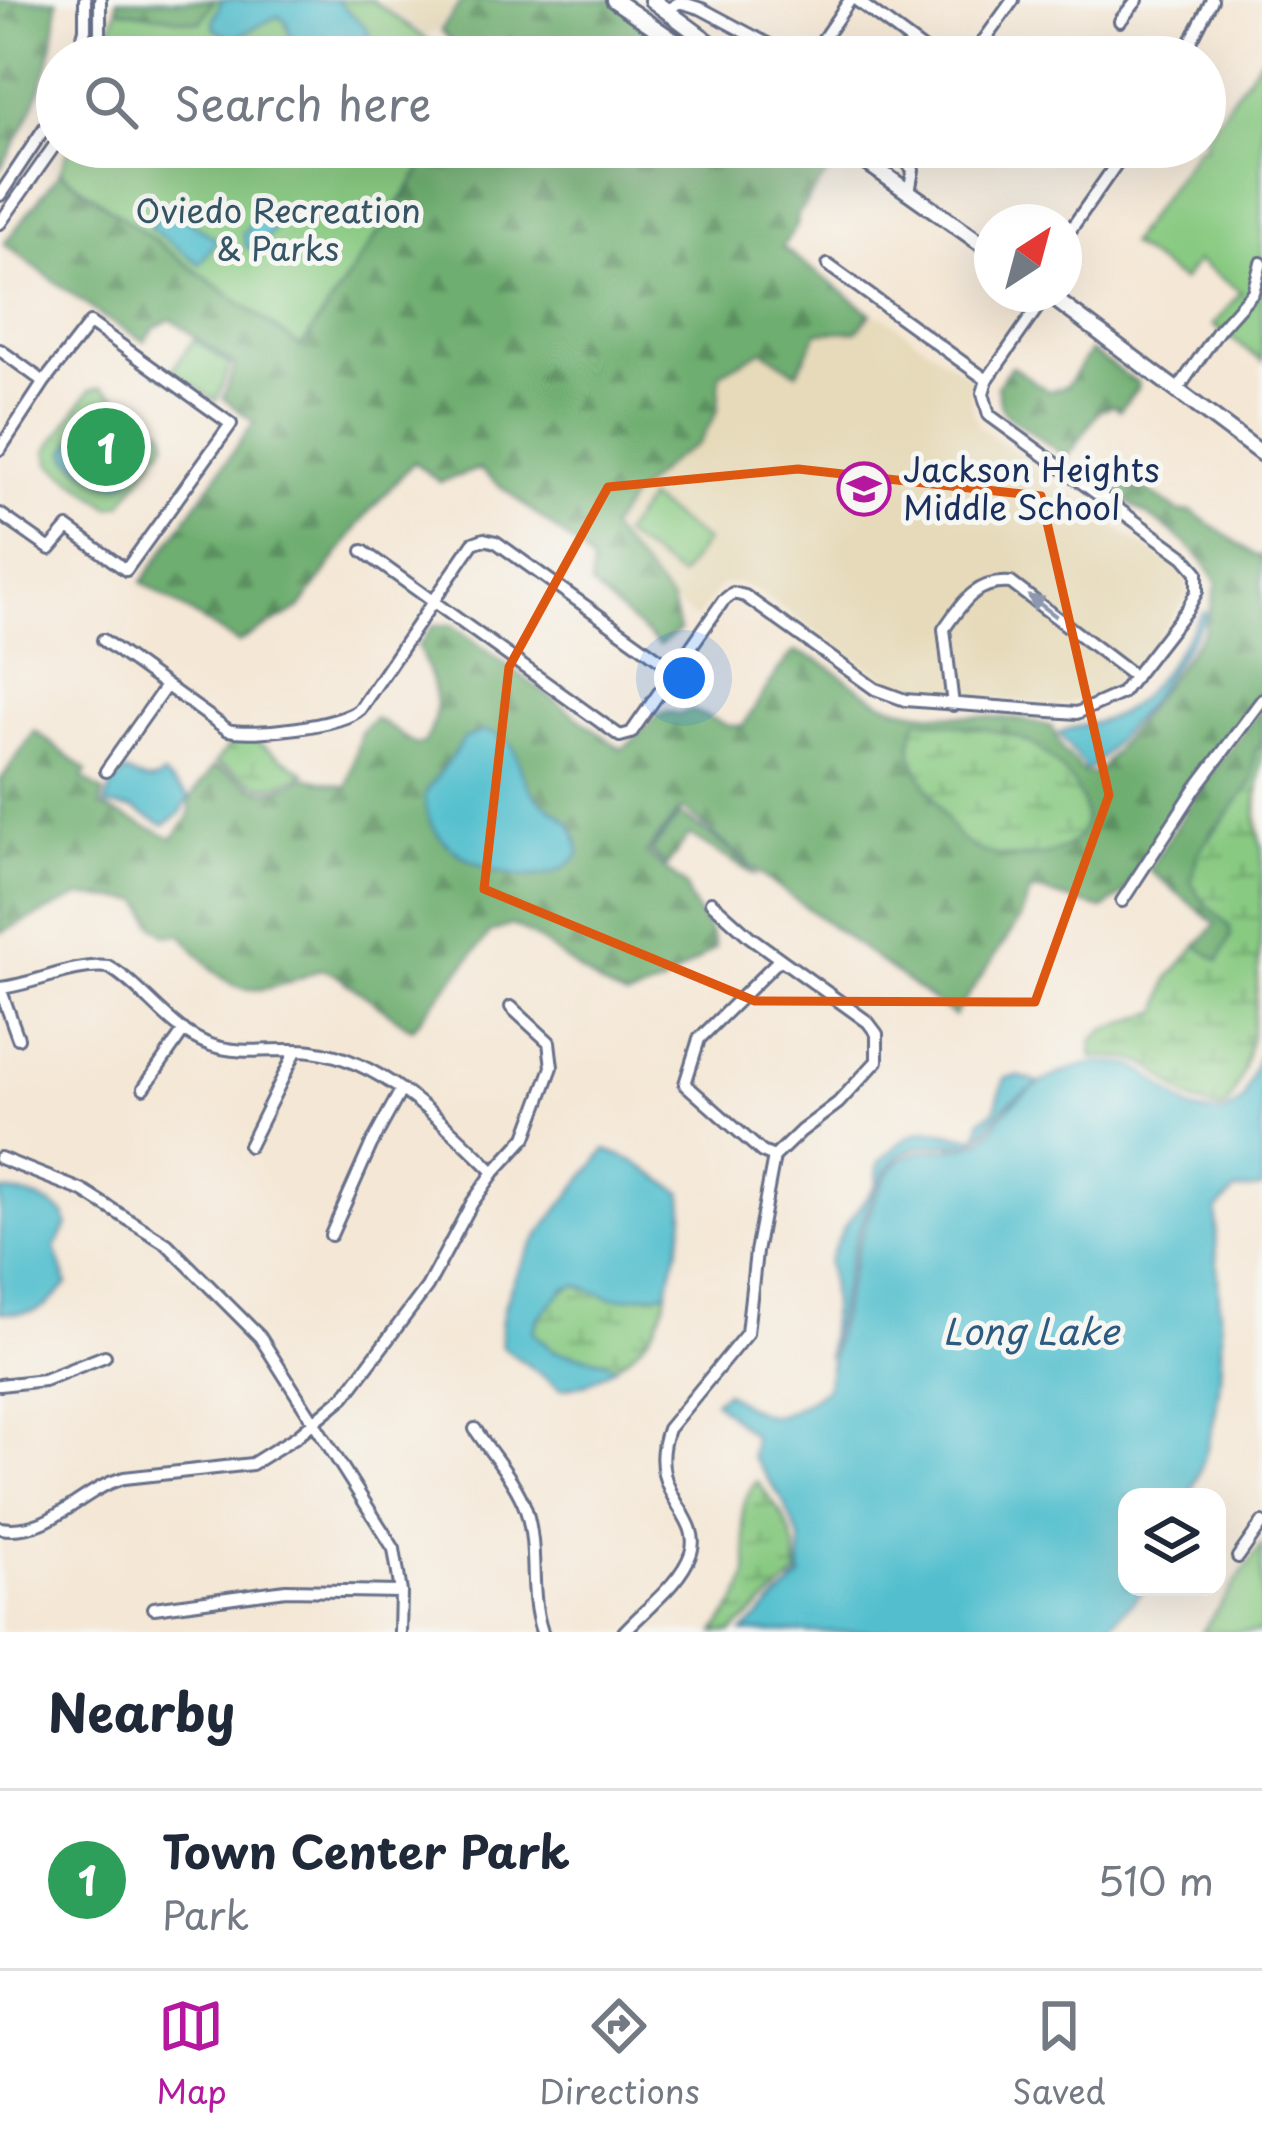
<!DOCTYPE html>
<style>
:root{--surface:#fff;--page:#f6f6f7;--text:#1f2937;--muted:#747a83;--line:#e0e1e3;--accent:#b5179e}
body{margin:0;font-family:"Playpen Sans",sans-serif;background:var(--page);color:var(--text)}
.controls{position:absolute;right:36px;bottom:36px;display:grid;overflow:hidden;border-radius:24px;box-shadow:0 12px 48px #0002}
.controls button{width:108px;height:108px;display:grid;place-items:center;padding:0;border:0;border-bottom:3px solid var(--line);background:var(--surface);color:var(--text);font:60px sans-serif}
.compass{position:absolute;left:974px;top:204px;width:108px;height:108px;border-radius:50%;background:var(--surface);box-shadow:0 12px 48px #0002;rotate:36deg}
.you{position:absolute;left:684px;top:678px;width:42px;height:42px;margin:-30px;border:9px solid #fff;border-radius:50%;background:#1a73e8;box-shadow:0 0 0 18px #1a73e833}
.badge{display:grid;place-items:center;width:78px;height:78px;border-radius:50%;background:var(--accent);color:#fff;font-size:39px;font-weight:700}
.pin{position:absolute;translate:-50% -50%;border:6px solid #fff;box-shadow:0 3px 12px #0006}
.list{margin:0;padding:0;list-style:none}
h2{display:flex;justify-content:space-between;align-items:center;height:156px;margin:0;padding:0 48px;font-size:51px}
h2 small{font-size:39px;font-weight:400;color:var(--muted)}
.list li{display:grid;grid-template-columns:78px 1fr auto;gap:36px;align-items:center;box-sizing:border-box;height:180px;padding:0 48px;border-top:3px solid var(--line)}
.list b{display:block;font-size:45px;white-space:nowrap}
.list p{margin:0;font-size:39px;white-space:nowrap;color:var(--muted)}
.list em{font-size:39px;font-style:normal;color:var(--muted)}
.icon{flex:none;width:66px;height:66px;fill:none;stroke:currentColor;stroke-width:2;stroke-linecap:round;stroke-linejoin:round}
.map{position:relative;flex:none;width:1262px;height:1632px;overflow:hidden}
.search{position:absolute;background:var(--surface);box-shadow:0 12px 48px #0002;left:36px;right:36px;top:36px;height:132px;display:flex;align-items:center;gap:30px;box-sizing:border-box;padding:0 42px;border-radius:66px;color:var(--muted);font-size:45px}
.sheet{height:336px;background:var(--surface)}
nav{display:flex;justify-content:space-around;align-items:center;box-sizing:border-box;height:168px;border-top:3px solid var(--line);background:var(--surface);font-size:33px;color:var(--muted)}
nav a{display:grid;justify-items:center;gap:6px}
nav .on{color:var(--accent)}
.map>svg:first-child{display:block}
</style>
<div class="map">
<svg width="1262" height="1632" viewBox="0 0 1262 1632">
<defs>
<pattern id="forest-firs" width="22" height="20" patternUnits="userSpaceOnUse" patternTransform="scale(3)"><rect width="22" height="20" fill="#6eae70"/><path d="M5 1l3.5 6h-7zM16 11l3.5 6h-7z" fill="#5a8e5f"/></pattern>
<pattern id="wetland-marsh" width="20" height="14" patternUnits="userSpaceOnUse" patternTransform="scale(3)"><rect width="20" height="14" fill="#89ca82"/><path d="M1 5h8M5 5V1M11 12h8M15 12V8" fill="none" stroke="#6fa46e"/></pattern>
</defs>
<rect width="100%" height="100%" fill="#f6f6f2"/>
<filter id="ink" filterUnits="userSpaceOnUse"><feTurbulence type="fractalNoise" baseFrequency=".00833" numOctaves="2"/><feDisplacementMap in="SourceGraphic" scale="24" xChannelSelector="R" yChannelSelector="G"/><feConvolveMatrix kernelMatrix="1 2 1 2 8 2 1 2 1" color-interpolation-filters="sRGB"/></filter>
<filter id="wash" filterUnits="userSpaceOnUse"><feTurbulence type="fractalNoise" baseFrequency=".004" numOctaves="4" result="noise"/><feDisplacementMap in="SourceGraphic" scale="48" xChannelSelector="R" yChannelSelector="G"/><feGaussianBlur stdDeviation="2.7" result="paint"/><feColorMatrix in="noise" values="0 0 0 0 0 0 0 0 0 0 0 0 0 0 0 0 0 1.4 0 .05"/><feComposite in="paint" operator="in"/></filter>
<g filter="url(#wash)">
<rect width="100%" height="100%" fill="#f4e7d5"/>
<path fill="#e6daba" d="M378,0H457L437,30L428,35Z
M871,313L884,317L971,378L972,409L979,426L1128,537L1166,561L1174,560L1187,573L1188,594L1170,620L1143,657L1103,694L1055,706L894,685L756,590L739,583L721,585L696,619L672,602L611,535L609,529L631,498L672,460L699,443L718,410L720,373L763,350L818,332L857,331Z"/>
<path fill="#89ca82" stroke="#527c70" stroke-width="3" d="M214,0H372L452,57H101L117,9L200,21Z
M1262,56V361L1213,325L1241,292L1197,261L1182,281L1129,244L1198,147H1205V136Z
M69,147H437L301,347L60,172Z
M194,339L230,365L216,401L172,370Z
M102,387L164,430L166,442L122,504L110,507L50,463L47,451L90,390Z
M648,499L706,541L680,577L622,535Z
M1262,1544V1632H1202Z"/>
<path fill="url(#forest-firs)" stroke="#446e67" stroke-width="3" d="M0,0H57C56,63 33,116 0,169Z
M117,0H214L200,22L117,9Z
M462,0H617L695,57H464L441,30Z
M437,147H819L837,160L798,214L797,226L782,247L871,313L857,331L818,332L797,373L763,350L720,373L718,410L699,443L672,460L631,498L609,529L672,602L679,631L659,645L591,586L592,564L579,548L479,469L440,482L414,462L366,515L300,608L238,643L142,582L254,422L223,398L235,366L171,319L154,328L144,341L103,317L4,244L60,172L301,347Z
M1090,351L1138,383V387L1120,410L1113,405L1100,410L1067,458L1007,415L1001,407L997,386L1011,366L1048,391L1066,387Z
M1119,488L1147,490L1179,512L1191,511L1258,557L1262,555V688L1197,774L1123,894L1103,909L1040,891L1030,893L1020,919L954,1016L759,873L687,811L680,810L646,853L686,886C690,911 712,924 715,948L662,985L627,998C583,981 554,944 512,925L491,932L412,1029L333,973L321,969C245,1002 234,998 182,935H166L153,924L141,901L80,896L0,933V781L35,731L87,771L83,778L104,793L100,806L173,838L190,816V799L213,767C258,780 251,807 305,777L347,787L361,732L375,718L416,745L424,743C446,710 433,681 418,646L434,625H452L621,749C644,739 649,705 680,714L691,710L729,726H743L779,669L794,652C830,658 857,695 893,706C943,722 1001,710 1052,727L1063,751L1085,773L1097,774L1204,631L1217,583C1195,538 1150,521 1112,490Z
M1262,706V741L1255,752L1252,783L1232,813L1211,832L1191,881L1200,897L1230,927L1231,936L1218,963L1197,946L1216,924L1149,870L1198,791Z
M680,814L729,849L756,876L689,835L667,866L651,852Z"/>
<path fill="url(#wetland-marsh)" stroke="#527c70" stroke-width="3" d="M918,720C952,724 986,727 1019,738C1037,745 1050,757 1063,771C1139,859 997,878 958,836C948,825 941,808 933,796C917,769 902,751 918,720Z
M236,737H249L305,773C254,801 259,778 215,763Z
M1262,741C1262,775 1250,818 1262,847C1262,914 1262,1069 1223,1110C1160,1103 1174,1050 1092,1058V1041L1104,1030L1160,1011L1168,979L1197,946L1219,961L1231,936L1230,927L1200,897L1191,881L1200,850L1252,783L1255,752Z
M578,1284L610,1298L667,1292C662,1327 642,1346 615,1367L602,1360L553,1351L533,1332C539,1311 557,1290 578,1284Z
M757,1481C784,1516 796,1530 798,1575L732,1632H715C728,1615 744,1595 747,1573C750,1539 730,1510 757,1481Z"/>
<path fill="#53bfce" stroke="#377796" stroke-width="3" d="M222,0H336L367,28L371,43L362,57H296L286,21L278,16L233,39L215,29L213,20Z
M167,205L217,240L200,264L150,228Z
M265,207L272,210L276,226L262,246L247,248L243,234Z
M99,410L147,443C131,504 106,486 69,458L66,452L91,413Z
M1204,612L1208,614L1148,702L1093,767L1086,769L1059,733C1077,723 1101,725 1120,713C1158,690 1178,646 1204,612Z
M484,731C525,739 512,761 529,787C547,817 575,807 579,854C539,908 414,854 426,792L465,738Z
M125,772C139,777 149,787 163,775L189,797L180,814L164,825L133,809L105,805L112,785Z
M1262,1046V1188L1235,1191L1217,1210C1213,1261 1223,1310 1221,1360C1220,1405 1208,1457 1189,1497H1127V1587H1144L1142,1592L1103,1632H743L801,1577L800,1539L781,1497L752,1457L753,1436L714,1401L725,1392C775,1426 776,1421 826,1389C835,1341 863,1183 903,1158C929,1142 969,1157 989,1134C995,1127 998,1118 1004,1112C1033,1082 1086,1054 1128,1065C1155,1072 1171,1100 1196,1111C1204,1114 1216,1113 1224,1114L1243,1100Z
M1018,1076L1039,1083C1027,1091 1011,1099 1001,1110C990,1123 987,1136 969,1142C947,1148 917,1140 898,1157C860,1191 838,1309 828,1359L832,1300L828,1262L843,1229L876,1185L879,1162C897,1146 912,1126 938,1131C953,1134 963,1138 978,1136L981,1120L994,1111L1005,1078Z
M606,1150L634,1161L682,1193C690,1225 672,1261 667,1292L626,1298H610L578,1285L565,1288L537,1319L533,1332L553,1351L602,1360L615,1367L587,1384L561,1389L502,1347C491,1278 567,1200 606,1150Z
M0,1191C26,1193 43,1198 64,1214L67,1225L55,1248L67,1284C43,1312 36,1315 0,1312Z"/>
</g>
<g filter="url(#ink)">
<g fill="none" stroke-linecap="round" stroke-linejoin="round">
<g stroke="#676f88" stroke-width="16">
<path id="minor" d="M856,0L933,57
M667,10L680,2L702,9L792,57
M1120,21L1137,0
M77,57L85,29V0
M94,57L100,32V0
M811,57L850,0
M972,57L1013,0
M1183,57L1212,0
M895,147L913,170L909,193
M0,195L57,109
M0,223L57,142
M1064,239L1128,147
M828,265L987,380
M0,350L44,382
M1178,389L1219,330L1253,292L1261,263
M0,449L44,382L90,323L231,424L126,570L68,528L50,549L0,514
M363,551L620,736L631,733L723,601L733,593L745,596L875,689L905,700L1077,713L1122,693L1188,608L1197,591V572L1184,557L989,415L983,393L987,380L1040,304V294
M103,640L228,730C253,736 342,726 360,709L473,543L484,539L496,542L676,671
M953,705L944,629C963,602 976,580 1011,583L1135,677
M106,771L166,686
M1122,901L1195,789L1262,700
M18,1038L0,988C37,984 73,963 109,967C145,988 170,1031 211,1045C241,1056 280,1047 312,1051C383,1060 445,1124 494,1172
M144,1088L184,1030
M249,1146L296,1051
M774,1157L762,1152L685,1084L699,1039L780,959
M0,1158L83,1191L167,1244L260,1337L394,1549L401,1592L400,1632
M331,1235L371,1145L400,1092
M0,1385L44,1380L105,1356
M475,1429C491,1454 516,1481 526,1510C539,1551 528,1591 542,1632
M0,1528C53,1536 78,1490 124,1478L252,1464L297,1436L345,1396L427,1287L472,1203L494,1172L526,1137L552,1067L549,1042L511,1007
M1238,1557L1262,1523
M154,1608L286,1590L401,1592
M624,1632C645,1609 681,1583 691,1553C704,1514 644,1494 668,1429L747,1333L756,1252L774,1157L801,1131L838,1103L877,1061V1034L868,1022L750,937L711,902"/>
</g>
<g stroke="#676f88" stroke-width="20">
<path id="major" d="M614,0L698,57
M652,0L729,57
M845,147L992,251
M1048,294L1262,454"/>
</g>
<use href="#minor" stroke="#fff" stroke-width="10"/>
<use href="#major" stroke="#fff" stroke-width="14"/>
</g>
<defs><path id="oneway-solid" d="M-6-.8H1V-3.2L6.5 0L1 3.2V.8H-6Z" transform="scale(3)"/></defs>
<use fill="#8d97ae" href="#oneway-solid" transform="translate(1042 606) rotate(-143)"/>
</g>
<path fill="none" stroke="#de5710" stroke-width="9" stroke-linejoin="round" d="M798,469L1041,496L1109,795L1035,1002L755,1001L484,889L509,667L608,487Z"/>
<defs>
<g id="school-ring" transform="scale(2.7)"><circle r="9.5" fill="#f6f6f2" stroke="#b5179e" stroke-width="1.5"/><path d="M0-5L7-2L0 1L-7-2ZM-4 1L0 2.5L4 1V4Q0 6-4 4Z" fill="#b5179e"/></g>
</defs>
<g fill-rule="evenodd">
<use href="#school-ring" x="864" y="489"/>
</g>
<g text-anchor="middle" stroke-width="10" stroke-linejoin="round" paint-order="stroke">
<g font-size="33" fill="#365667" stroke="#f6f6f2">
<text x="278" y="223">Oviedo Recreation<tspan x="278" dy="38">&amp; Parks</tspan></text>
</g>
<g font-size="33" fill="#1b2f5e" stroke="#f6f6f2" text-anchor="start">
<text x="903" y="482">Jackson Heights<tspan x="903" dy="38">Middle School</tspan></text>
</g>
<g font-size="36" font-style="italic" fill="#2c5a80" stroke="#f6f6f2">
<text x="1031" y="1345">Long Lake</text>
</g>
</g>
</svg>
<div class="controls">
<button><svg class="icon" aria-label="layers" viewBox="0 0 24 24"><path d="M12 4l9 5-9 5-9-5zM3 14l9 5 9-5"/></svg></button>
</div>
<svg class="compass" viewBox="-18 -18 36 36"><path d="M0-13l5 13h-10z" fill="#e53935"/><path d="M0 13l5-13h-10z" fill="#747a83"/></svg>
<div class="you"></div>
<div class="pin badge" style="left:106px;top:447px;background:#2e9e5b">1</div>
<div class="search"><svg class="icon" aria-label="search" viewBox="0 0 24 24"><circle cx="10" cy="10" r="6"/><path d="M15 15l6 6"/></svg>Search here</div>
</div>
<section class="sheet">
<h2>Nearby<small></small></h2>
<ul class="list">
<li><span class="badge" style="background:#2e9e5b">1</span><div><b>Town Center Park</b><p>Park</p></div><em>510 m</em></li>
</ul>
</section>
<nav>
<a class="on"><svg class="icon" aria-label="map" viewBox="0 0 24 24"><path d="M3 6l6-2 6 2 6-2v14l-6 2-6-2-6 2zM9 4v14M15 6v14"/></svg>Map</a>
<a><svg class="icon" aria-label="directions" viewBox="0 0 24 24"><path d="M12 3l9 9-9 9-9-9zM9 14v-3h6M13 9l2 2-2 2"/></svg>Directions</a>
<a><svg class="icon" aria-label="saved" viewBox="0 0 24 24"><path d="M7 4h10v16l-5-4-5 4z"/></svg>Saved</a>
</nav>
